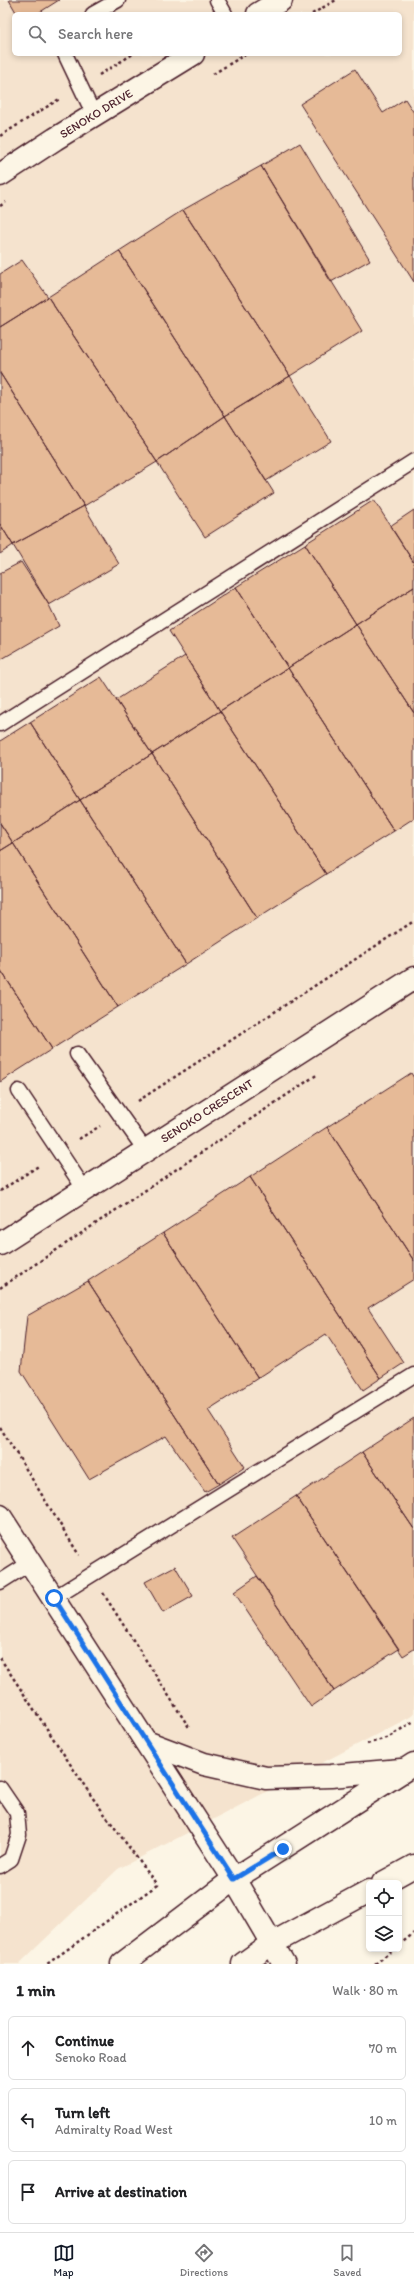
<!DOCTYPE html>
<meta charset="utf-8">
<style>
:root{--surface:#fff;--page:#f2f2f2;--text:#202124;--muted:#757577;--line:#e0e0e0;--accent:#111827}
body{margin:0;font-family:Itim,sans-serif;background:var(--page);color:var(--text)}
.controls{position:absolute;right:12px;bottom:12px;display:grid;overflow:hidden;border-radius:6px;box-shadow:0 2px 6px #0003}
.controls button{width:36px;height:36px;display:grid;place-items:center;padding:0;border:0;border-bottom:1px solid var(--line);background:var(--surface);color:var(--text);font:20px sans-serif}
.stop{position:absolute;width:12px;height:12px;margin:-9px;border:3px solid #1a73e8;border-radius:50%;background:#fff}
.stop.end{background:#1a73e8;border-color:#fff;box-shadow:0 1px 4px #0008}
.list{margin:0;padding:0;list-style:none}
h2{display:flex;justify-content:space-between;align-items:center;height:52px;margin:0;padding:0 16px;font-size:17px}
h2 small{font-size:13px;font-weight:400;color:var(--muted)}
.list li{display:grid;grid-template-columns:26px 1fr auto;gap:12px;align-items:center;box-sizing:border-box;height:64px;margin:0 8px 8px;padding:0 8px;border:1px solid var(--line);border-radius:6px}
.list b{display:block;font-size:15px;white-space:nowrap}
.list p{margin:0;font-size:13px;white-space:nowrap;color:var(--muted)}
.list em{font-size:13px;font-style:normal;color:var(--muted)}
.icon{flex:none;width:22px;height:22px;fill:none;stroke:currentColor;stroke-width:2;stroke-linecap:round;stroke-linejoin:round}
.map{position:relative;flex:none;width:414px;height:1964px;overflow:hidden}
.search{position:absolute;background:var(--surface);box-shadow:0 2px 6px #0003;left:12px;right:12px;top:12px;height:44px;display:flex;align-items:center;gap:10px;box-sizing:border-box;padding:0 14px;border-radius:6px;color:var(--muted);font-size:15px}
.sheet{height:268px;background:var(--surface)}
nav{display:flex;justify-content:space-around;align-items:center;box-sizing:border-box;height:56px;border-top:1px solid var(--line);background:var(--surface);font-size:11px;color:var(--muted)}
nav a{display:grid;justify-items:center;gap:2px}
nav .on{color:var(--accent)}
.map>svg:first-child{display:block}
</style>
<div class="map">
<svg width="414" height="1964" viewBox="0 0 414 1964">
<rect width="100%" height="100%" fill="#fcf5e5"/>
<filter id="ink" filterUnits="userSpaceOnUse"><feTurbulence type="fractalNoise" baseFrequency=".025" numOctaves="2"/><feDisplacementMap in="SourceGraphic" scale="8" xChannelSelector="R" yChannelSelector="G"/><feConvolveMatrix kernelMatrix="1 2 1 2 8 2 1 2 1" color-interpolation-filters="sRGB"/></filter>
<g filter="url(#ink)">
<path fill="#f5e3ce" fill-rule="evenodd" d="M0,0H414V1715L118,1869L19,1964H0ZM14,14H400V54H14Z"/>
<path fill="#e6ba97" stroke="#4a1f2b" d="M9,0H59L37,14H17Z
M355,69L383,113L405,99L414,113V282L300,104Z
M300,143L370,260L331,282L261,166Z
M261,166L362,331L290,376L183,210Z
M183,210L290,376L225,416L119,251Z
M119,251L225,416L157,462L48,297Z
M22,260L48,297L0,327V274Z
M48,297L157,462L84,506L0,373V327Z
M0,373L84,506L13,545L0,524Z
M290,376L331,441L266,481L225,416Z
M225,416L274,493L205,537L157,462Z
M374,500L414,563V587L356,624L305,544Z
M84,506L119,564L49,605L13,545Z
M414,510V563L390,526Z
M0,524L13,545L0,554Z
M305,544L356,624L288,668L236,587Z
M21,562L49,605L59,626L0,660V573Z
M236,587L288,668L220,711L169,631Z
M414,587V713L356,624Z
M356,624L414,713V818L394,831L288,668Z
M185,656L220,711L152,754L116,700Z
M288,668L394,831L326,874L220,711Z
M101,677L152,754L80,800L30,722Z
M220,711L326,874L257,918L152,754Z
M30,722L80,800L13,843L0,823V741Z
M152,754L257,918L186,964L80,800Z
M80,800L186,964L118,1007L13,843Z
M0,823L13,843L0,851Z
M13,843L118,1007L52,1049L0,969V851Z
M0,969L52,1049L0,1082Z
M411,1073L414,1078V1261L327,1127Z
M327,1127L414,1261V1279L368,1308L404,1363L381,1378L250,1177Z
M250,1177L381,1378L363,1390L326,1334L258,1378L163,1233Z
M163,1233L258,1378L208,1410L245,1467L219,1484L88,1281Z
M88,1281L219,1484L205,1492L166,1436L89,1479L21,1371L27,1316Z
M414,1418V1529L362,1452Z
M362,1452L414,1529V1649L403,1656L296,1496Z
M296,1496L399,1649L334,1691L232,1538Z
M175,1566L193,1596L163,1613L145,1582Z
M257,1576L334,1691L311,1707L234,1592Z"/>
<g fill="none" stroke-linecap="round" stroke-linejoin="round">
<g stroke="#4a1f2b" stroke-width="17">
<path id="lane" d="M217,0L225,14
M93,14L118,0
M65,54L94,115
M0,724L414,461
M77,1054L145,1150
M19,1091L85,1190
M0,1582L30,1563
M54,1598L414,1375
M0,1788L17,1813L19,1835L11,1859L0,1866"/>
</g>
<g stroke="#4a1f2b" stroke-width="25">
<g id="street">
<path d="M258,14L281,0"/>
<path id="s1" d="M0,175L55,139L193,54"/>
<path id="s2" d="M0,1244L414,978"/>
<path d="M0,1516L234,1879L284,1964"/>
</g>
</g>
<g stroke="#4a1f2b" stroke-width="25">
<path id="primary" d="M146,1742L204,1764L266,1778L331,1776L401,1770
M383,1883L414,1866
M122,1964L234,1879L414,1764
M243,1964L271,1944L369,1891"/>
</g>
<path stroke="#4a1f2b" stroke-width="2.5" stroke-dasharray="3 3" stroke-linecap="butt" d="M312,14L336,0
M213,74L246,54
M99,75L133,54
M0,136L61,98
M0,206L6,202
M138,1101L414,921
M79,1139L100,1126
M0,1191L40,1165
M0,1288L318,1074
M0,1427L79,1555
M103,1593L190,1729
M0,1658L92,1797L157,1885L47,1964
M367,1744L389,1737L414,1721
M399,1945L414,1933
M375,1964L394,1949"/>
<use href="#lane" stroke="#fcf5e5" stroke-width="14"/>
<use href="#street" stroke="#fcf5e5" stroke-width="22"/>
<use href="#primary" stroke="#fcf5e5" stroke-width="22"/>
</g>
</g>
<g fill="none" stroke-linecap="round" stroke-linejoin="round" filter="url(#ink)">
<path stroke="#1a73e8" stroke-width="5" d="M54,1598L234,1879L283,1849"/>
</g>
<g text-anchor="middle" stroke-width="3" stroke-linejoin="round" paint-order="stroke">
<g font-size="12" fill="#4a1f2b" stroke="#fcf5e5">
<text dy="4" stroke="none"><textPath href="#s1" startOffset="114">SENOKO DRIVE</textPath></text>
<text dy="4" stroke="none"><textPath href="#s2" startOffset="246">SENOKO CRESCENT</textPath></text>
</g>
</g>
</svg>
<div class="controls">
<button><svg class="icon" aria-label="locate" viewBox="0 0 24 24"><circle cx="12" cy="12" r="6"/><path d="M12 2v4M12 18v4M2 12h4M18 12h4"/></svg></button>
<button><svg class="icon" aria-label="layers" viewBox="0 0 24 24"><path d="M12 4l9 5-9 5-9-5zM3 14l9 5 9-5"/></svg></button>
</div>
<div class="stop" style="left:54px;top:1598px"></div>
<div class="stop end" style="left:283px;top:1849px"></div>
<div class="search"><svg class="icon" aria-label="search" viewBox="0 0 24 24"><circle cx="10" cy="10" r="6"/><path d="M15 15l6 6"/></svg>Search here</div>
</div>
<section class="sheet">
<h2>1 min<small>Walk · 80 m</small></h2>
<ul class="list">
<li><svg class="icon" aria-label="ahead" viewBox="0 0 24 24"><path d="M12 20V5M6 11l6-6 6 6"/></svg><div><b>Continue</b><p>Senoko Road</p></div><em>70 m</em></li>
<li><svg class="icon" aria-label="left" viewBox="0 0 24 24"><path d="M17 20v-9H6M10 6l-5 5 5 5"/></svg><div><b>Turn left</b><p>Admiralty Road West</p></div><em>10 m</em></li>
<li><svg class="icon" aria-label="arrive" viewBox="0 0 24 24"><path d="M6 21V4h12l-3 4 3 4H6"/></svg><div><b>Arrive at destination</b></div></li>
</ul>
</section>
<nav>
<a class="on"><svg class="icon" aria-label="map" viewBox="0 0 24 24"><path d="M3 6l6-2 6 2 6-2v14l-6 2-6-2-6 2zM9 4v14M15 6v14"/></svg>Map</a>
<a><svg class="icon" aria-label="directions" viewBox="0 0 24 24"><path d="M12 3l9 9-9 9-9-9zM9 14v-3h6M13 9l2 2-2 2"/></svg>Directions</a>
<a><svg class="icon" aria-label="saved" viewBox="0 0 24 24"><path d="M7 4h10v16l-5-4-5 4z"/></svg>Saved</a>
</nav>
